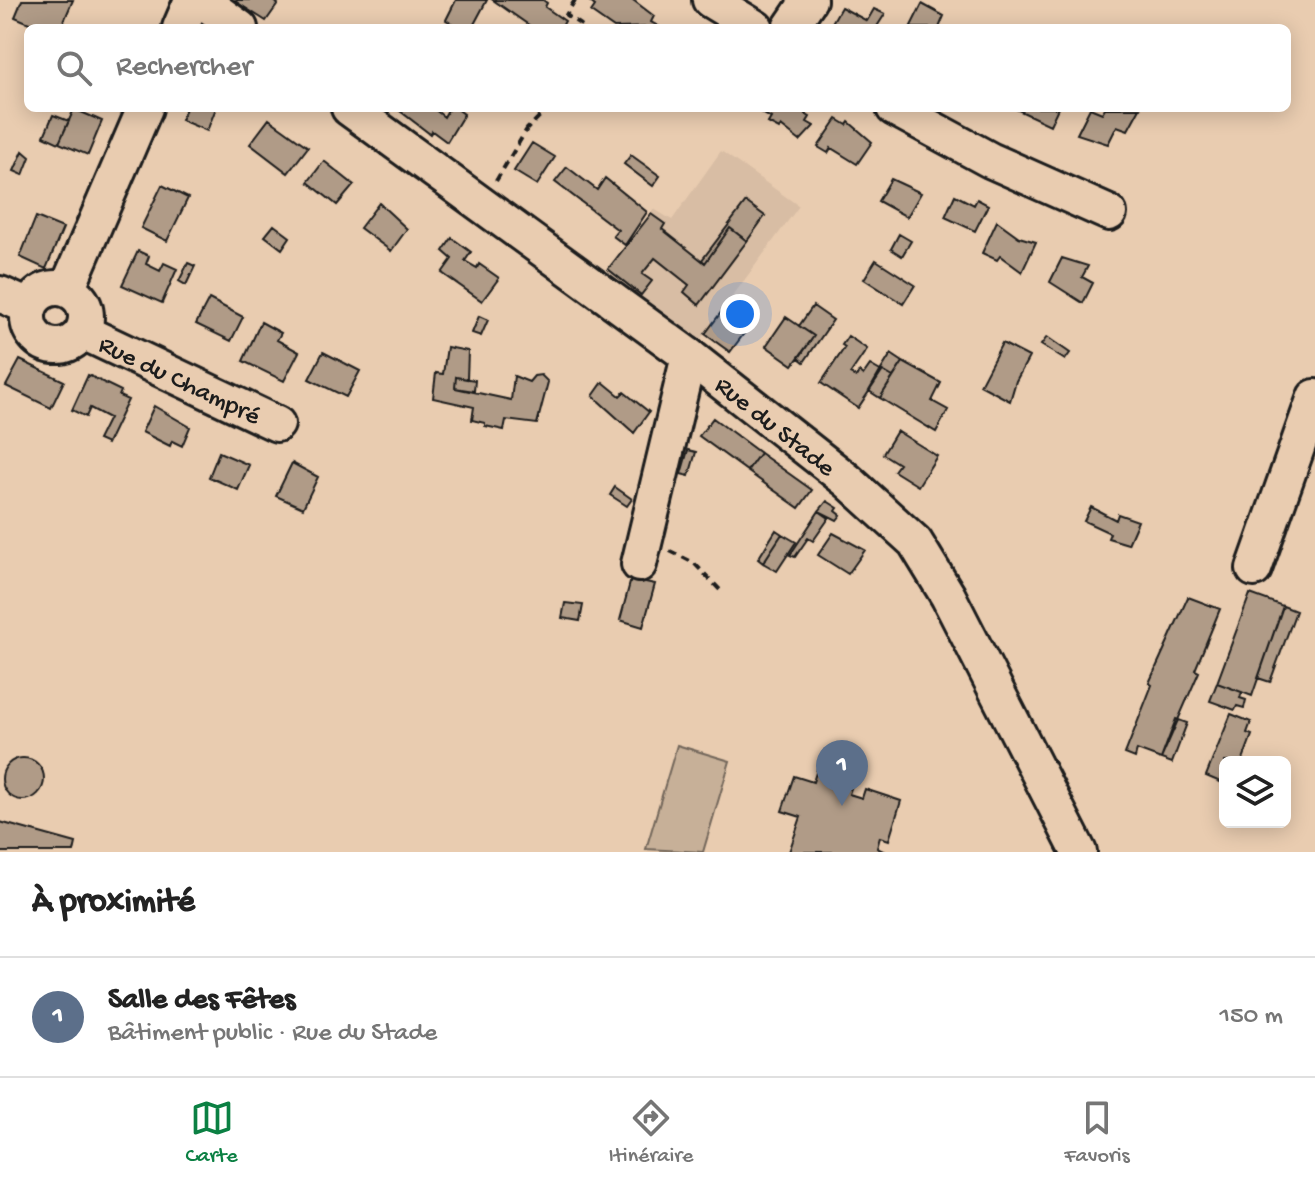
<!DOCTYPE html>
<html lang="fr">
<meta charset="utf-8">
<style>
:root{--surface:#fff;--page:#f6f6f6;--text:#222;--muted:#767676;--line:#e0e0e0;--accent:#0b8043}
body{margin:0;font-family:"Gochi Hand",sans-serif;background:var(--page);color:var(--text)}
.controls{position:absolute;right:24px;bottom:24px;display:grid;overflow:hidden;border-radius:12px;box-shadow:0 4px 20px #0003}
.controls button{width:72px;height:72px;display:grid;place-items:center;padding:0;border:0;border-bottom:2px solid var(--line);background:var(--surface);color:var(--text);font:40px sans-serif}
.you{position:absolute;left:740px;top:314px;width:28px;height:28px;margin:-20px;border:6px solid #fff;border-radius:50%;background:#1a73e8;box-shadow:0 0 0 12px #1a73e833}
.badge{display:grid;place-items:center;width:52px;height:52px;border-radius:50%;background:var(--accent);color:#fff;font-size:26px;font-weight:700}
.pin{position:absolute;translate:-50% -66px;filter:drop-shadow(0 2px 4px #0008)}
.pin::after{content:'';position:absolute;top:42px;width:28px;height:24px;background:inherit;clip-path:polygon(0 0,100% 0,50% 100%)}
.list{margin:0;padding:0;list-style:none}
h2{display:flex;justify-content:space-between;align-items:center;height:104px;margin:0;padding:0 32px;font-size:34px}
h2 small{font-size:26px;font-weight:400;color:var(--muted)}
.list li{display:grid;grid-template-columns:52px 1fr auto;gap:24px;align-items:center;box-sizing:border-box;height:120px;padding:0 32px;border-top:2px solid var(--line)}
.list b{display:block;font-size:30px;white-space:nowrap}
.list p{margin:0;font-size:26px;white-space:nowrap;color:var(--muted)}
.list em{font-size:26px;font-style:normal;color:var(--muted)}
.icon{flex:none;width:44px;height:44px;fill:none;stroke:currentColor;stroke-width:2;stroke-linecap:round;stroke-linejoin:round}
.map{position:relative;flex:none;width:1315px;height:852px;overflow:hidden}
.search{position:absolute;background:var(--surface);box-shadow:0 4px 20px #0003;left:24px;right:24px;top:24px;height:88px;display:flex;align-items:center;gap:20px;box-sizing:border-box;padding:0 28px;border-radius:12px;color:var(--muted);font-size:30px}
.sheet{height:224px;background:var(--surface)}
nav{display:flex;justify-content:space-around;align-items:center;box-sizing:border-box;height:112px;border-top:2px solid var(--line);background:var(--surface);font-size:22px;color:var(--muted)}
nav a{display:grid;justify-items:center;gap:4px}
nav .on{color:var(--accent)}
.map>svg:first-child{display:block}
</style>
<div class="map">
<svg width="1315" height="852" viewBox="0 0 1315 852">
<rect width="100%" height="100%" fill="#e9ccb0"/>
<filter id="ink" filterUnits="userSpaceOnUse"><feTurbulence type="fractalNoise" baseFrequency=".0125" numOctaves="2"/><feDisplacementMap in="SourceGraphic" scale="16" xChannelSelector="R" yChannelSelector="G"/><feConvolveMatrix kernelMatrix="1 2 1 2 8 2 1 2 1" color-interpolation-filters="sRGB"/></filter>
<g filter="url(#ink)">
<path fill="#d8bda4" d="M721,151L799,206L695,347L603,274L654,209L672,220Z"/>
<path fill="#c7b098" stroke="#72665a" stroke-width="2" d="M677,745L730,761L703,852L646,849Z"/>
<path fill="#b09b87" stroke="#1c1c1c" stroke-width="2" d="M22,0H73L61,28H41L15,17Z
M233,0H273L278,4L266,21Z
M456,0H487L472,28H459L446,20Z
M493,0H543L547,3L545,7L565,21L561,28H533Z
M588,0H633L654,16L651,22L660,27L614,28L591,12L595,6Z
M922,4L944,16L939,28H910Z
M841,7L867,21L874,9L885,14L876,28H829Z
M186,108H216L207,131L181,120Z
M402,108H433L444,117L449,108H456L464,114L447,142L432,131L430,134L400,111Z
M763,108H807L805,114L810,117L807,122L814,126L800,141L781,126L779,129L768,123L771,118L760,112Z
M1014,108H1058L1050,125Z
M1090,108L1102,113L1105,108H1140L1128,130L1117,126L1108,144L1077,134Z
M74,109L102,121L88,155L59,143Z
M53,115L69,121L59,143L44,136Z
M269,119L308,147L288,173L250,144Z
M837,119L847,125L849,122L872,142L857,164L831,148L828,153L818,147Z
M532,143L555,157L537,185L514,171Z
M23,151L30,157L23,175L14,171Z
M631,155L660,176L653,186L624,164Z
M324,161L354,185L337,205L308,182Z
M567,167L597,190L605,178L647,212L625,245L613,236L618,230L555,182Z
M891,179L921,193L907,217L878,201Z
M162,185L188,198L167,241L141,228Z
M955,195L974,205L977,199L988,205L975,231L945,217Z
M746,202L765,216L747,241L730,228L705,263L702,260Z
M379,203L407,229L391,251L360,228Z
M651,214L665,224L662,229L705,263L730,228L747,241L699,305L684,292L689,285L655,258L642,274L652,281L641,295L608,269Z
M36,217L63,228L46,269L20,257Z
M997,221L1019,237L1036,242L1022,272L1000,256L997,260L982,253Z
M274,225L290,237L282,249L265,236Z
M899,234L911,241L902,256L891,249Z
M452,238L471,252L465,261L477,268L479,264L499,278L482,301L442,273L452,259L443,251Z
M138,251L149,256L146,264L160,271L164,263L177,269L162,303L122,285Z
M1062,258L1088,266L1082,277L1093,283L1083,303L1050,282Z
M876,260L915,285L903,304L864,279Z
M188,263L195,266L186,285L179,281Z
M209,299L243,317L231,341L196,324Z
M813,306L833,320L804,362L799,358L814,336L799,326Z
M725,307L749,327L730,352L705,334Z
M479,316L488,320L481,336L472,333Z
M786,317L814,336L793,365L766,346Z
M261,322L281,333L277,340L299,352L284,381L243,361Z
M848,336L867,349L850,374L856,377L859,372L863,375L870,365L882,372L858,408L821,383L845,347L842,345Z
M1047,337L1070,353L1065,360L1041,345Z
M1002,343L1029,357L1016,381L1010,401L980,385Z
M447,347L468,351L467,379L456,377L455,388L511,400L514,376L529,382L534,376L541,375L548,382L537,424L506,420L504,430L485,426V423L472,420L474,407L433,398L436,373L443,374Z
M323,352L360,371L346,397L309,379Z
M891,354L903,362L893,377L881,370Z
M20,360L64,381L51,408L6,386Z
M903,362L941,383L932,401L948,410L936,432L880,398Z
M881,370L893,377L880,398L869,391Z
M88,375L121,391L119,396L128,400L107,444L98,440L109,418L90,408L86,417L72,410Z
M456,377L475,380L474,391L455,388Z
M603,382L620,396L624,392L649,412L634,433L593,396Z
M154,406L190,427L182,446L172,441L170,446L142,432Z
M713,418L760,453L747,471L699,436Z
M897,431L937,456L918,486L894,471L899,464L883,454Z
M688,450L696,452L689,476L681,474Z
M219,452L249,465L238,490L209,477Z
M760,453L812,490L799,508L747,471Z
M292,463L318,477L303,508L276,496Z
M615,487L632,499L627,506L610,495Z
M827,501L838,508L836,511L841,515L837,520L819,511Z
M1091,507L1116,520L1118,514L1138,521L1128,544L1108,538L1110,533L1084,521Z
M819,511L829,518L813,541L808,538L795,557L790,555Z
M776,530L782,534L763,563L758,559Z
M833,533L865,550L848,574L818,555Z
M782,534L796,542L777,571L763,563Z
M631,579L655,584L643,627L620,620Z
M1250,594L1283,606L1252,696L1217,683Z
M1188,597L1220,609L1195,670L1199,672L1161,759L1137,750L1135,758L1125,754L1152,685L1149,683Z
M565,603L583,605L580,621L562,618Z
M1283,606L1296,611L1270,682L1258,678Z
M1217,683L1242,692L1240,698L1246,700L1244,708L1237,706L1235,710L1210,701Z
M1231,714L1251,722L1247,733L1252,735L1242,762H1225V784L1206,776Z
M1176,719L1187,723L1172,763L1161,759Z
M821,757L858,768L849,794L862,798L865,789L901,801L889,840L880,837L877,848L885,852H789L801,817L782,811L794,776L813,782Z
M2 779a21 21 0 1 1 42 0a21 21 0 1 1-42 0Z
M0,822L76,843L74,852H0Z"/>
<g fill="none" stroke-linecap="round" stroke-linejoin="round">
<g stroke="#1c1c1c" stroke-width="40">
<g id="minor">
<path d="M201,0L240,28"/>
<path d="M710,0L756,28"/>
<path d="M180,28L192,0"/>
<path d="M790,28L809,0"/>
<path id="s1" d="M349,108L689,356L848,481L915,542L948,596L1079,852"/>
<path d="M894,108L990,160L1109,213"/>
<circle cx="57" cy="317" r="29"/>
<path d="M67,289L145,108"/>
<path d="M0,294L29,307"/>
<path id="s2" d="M83,332L277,424"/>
<path d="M639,564L689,356"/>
<path d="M1254,569L1315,397"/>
</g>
</g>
<path stroke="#1c1c1c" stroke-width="4" stroke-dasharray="8 6" stroke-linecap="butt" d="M575,0L566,15L586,28
M496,181L527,129L548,108
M670,551L694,563L721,591"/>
<use href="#minor" stroke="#e9ccb0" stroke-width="34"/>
</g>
</g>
<g text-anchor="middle" stroke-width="6" stroke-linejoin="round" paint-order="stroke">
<g font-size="26" fill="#1c1c1c" stroke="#e9ccb0">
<text dy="9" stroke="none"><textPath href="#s2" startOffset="108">Rue du Champré</textPath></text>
<text dy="9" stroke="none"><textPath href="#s1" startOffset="532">Rue du Stade</textPath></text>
</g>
</g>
</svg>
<div class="controls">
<button><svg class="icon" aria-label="layers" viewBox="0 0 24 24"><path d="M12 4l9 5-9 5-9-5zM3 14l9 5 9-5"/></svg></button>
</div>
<div class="you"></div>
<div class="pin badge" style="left:842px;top:806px;background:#5c6f8a">1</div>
<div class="search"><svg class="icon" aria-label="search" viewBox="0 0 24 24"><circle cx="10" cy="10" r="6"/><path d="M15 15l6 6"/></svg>Rechercher</div>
</div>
<section class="sheet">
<h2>À proximité<small></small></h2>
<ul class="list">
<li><span class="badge" style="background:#5c6f8a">1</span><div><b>Salle des Fêtes</b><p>Bâtiment public · Rue du Stade</p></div><em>150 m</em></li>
</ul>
</section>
<nav>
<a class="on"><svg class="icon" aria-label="map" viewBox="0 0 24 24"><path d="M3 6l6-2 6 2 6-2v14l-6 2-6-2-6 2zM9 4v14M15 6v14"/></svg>Carte</a>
<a><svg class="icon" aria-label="directions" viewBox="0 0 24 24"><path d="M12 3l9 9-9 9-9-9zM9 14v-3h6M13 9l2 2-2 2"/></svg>Itinéraire</a>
<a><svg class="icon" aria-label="saved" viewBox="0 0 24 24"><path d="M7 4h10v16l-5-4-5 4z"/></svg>Favoris</a>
</nav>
